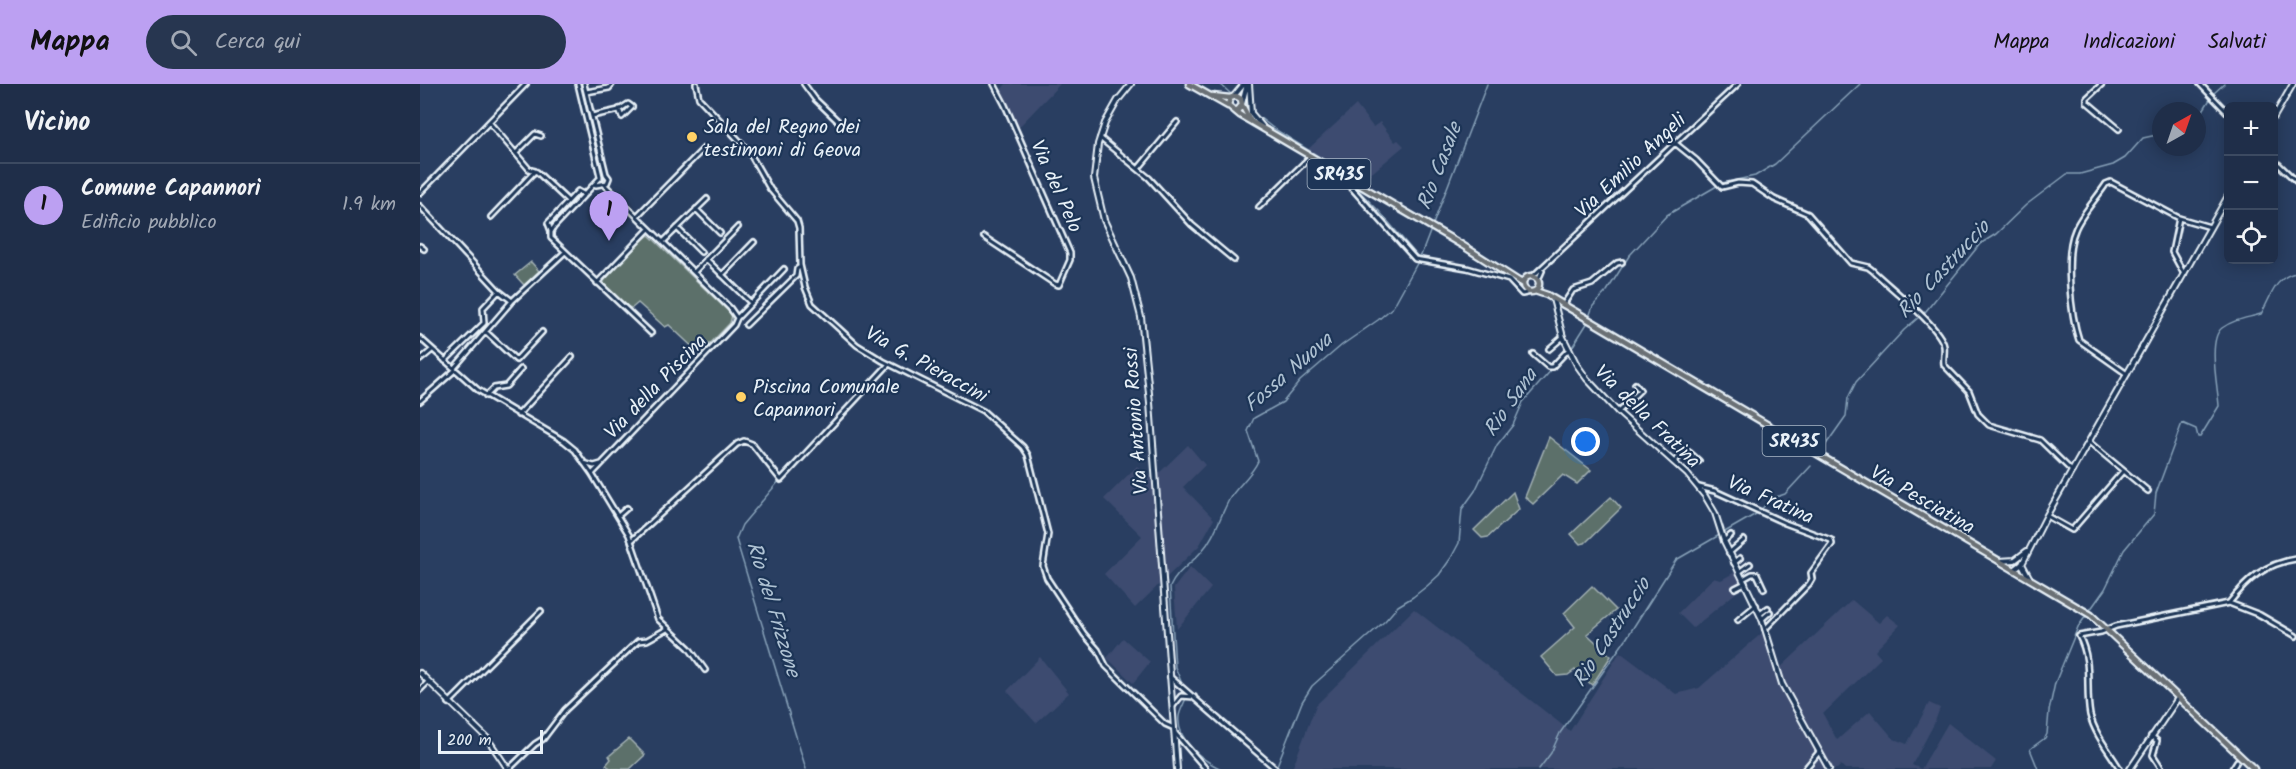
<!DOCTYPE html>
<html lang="it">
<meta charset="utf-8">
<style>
:root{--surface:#1f2e49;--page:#273650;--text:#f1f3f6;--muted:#a1a8b4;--line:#3c4a61;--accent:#bca0f2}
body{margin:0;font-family:Kalam,sans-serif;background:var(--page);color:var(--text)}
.controls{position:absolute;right:18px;top:18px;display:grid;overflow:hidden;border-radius:9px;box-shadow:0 3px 15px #0003}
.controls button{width:54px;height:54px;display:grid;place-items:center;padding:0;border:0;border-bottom:2px solid var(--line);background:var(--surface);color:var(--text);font:30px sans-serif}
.compass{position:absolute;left:1732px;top:18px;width:54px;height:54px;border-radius:50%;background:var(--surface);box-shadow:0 3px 15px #0003;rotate:40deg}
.scale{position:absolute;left:18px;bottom:15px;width:105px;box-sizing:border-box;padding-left:6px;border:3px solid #e8f1f8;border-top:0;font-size:16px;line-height:21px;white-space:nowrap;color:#e8f1f8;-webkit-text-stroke:4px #1d3557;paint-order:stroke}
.you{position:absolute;left:1166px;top:358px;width:21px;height:21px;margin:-15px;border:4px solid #fff;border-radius:50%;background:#1a73e8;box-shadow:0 0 0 9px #1a73e833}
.badge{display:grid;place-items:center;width:39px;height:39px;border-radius:50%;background:var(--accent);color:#111;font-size:20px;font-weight:700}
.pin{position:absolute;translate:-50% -50px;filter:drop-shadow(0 2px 3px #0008)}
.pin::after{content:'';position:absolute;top:32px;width:21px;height:18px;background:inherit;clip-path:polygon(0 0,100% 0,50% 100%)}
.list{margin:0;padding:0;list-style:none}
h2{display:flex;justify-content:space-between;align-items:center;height:78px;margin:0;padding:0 24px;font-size:26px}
h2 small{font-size:20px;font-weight:400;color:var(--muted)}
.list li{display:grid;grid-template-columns:39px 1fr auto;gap:18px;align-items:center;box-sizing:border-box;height:84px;padding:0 24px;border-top:2px solid var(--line)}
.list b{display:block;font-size:22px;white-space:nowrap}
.list p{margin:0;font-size:20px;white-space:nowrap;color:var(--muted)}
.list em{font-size:20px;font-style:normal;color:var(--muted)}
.icon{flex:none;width:33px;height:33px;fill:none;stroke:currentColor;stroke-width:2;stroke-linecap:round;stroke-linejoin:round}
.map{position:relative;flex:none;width:1876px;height:685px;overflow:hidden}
header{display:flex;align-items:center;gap:36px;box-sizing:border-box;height:84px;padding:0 30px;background:var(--accent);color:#111}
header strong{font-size:28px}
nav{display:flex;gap:33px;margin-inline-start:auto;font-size:21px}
.search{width:420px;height:54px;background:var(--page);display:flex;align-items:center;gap:15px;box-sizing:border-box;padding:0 21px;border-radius:33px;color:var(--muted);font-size:22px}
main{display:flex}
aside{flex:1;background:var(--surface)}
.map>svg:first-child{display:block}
</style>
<header>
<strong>Mappa</strong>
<div class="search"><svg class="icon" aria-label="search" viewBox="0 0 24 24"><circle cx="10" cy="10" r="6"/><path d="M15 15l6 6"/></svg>Cerca qui</div>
<nav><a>Mappa</a><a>Indicazioni</a><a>Salvati</a></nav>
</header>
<main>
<aside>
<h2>Vicino<small></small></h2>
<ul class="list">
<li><span class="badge">1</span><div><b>Comune Capannori</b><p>Edificio pubblico</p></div><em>1.9 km</em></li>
</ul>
</aside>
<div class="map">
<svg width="1876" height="685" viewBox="0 0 1876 685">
<rect width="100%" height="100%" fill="#293e61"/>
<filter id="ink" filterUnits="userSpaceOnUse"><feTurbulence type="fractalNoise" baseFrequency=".0167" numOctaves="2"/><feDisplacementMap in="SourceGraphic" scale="12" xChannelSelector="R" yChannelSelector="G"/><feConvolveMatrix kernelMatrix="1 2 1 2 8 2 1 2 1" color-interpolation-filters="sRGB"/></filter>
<g filter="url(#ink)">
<path fill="#3c4b6f" d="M586,0H640L597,45L580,7Z
M936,21L953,43L960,38L975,58L978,56L984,62L940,99L886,67Z
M768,361L785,381L763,403L794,435L779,462L715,524L684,490L722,452L684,415L717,382L729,392L739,389Z
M770,483L791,504L757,545L754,504Z
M1315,488L1323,503L1273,544L1258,529L1293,494L1301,496Z
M1432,516L1459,539L1467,531L1480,541L1455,567L1461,574L1403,630L1417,656L1450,627L1474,655L1487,660L1509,619L1520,624L1514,640L1492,681L1501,685L1528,639L1576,677L1571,685H1425L1421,681L1417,685H872L896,621L994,525L1150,647L1200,568L1256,610L1279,604L1343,548L1356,588Z
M703,554L730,578L713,599L687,574Z
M620,573L649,609L616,639L587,607Z"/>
<path fill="#5b706b" stroke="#a2b0b2" stroke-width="1.5" d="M229,151L312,231L310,239L280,270L249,241L245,243L218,219L212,224L208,223L184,201V197L217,161Z
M111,178L119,187L104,201L95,191Z
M1129,353L1171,386L1157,400L1143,391L1113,420L1105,413Z
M1093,408L1099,425L1068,453L1062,454L1054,446Z
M1191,413L1201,424L1165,459L1160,460L1151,450Z
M1172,502L1196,526L1167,550L1191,572L1172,601L1155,586L1148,591L1137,592L1121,573L1155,543L1144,529Z
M209,655L225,671L210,685H192L186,681L191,675L189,672Z"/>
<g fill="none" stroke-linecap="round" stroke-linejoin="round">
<path stroke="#87a1b8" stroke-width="1.5" d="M800,0L810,9
M834,29L853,44L933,94
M1777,36L1794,9L1804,0
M933,101L959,127L999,174
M1169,233L1173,222L1187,207L1209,172L1247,131L1302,99L1335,92L1355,80L1440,0
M1151,265L1168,238
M1139,278L1148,268
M1400,369L1426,332L1428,314L1436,298L1484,246L1506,227L1560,160L1576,150L1606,121L1647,90H1660L1693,81L1705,74L1723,54L1741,50
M362,393L438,311
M359,397L322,441L316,455L386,685
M763,602L755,583L750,503C757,487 770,481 781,468C795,453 800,432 810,414C818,401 832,391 838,377L828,347L834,334L863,318L880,297L922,261L958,236L973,223L1000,174L1067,0
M766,614C764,620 760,626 759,632C756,656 782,676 801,685
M856,684L882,618L892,602L965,537L978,522L993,513L1007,502L1019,491L1031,474L1039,459L1042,425L1055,407L1077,361L1093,341L1103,318L1134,283
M1119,685L1131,669L1140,649L1206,555L1256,476L1336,430L1353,414L1365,410L1391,382
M1618,685L1610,665L1625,654L1627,650L1629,627L1635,599L1658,543L1685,505L1704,466L1734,430L1736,409L1762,339L1776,345L1778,353H1780L1799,322C1798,304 1787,255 1802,244C1814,235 1828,234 1841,230C1851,214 1854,193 1876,189"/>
<g stroke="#e8f1f8" stroke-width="8">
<path id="street" d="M158,0L180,92
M164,0L186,90L189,94L187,99L176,101
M276,0L279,14L328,66L350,105L377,137L379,144L380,181L385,203L392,220L437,261L463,277L563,327L603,363L608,371L628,450L623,482L627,494L664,550L678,566L686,582L745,640L754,644
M384,0L395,15L421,40
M1682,0L1667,14V18L1699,45
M1780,0L1808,29
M166,8L189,4L192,0
M172,32L199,26L208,20L212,23L202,33L199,25
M69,38L109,85L117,88L148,117
M680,54L729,94L772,141L814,176
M1255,59L1276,76L1302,103L1318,99L1332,100L1354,115L1388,130L1431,179L1448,183L1452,186C1468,202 1520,242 1524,262C1525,268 1523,274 1524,281L1549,307L1558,330L1569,341L1620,356L1652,387
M96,69L115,50L121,52
M1854,76L1876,97
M718,85L757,38
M180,94L134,143L131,148V154L231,249
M929,95L930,102L995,175L1047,184L1089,196L1102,210L1111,208
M184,100L310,224L317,234
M0,109L106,0
M0,122L79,207L92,217
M839,123L890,73
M276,125L300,149
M217,132L284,64
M71,133L115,87
M1759,134L1752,168L1764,190
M257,144L281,168
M131,147L128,139L158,107L165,111
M564,153L635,200L639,201L650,176V169L585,21L574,0
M243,158L287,115
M0,162L4,165
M286,175L331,219
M274,188L318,143
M302,191L334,158
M1113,192L1318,0
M1118,196L1122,187
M177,199L229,145
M1143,221L1153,206L1172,200L1197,179L1202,178
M326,241L376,192L377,185L380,183
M66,248L96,276L122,248
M0,254L58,306L144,357L155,366L172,390L209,451L238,535L269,564L285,586
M1129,265L1143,253
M1113,270L1128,283H1132L1149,265
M0,276L12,266
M25,277L64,239L63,224L79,207
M34,284L92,217L145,168
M1707,290L1659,256C1651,232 1644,170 1655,146C1660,132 1677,114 1686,100L1691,98L1759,134L1790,143
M66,312L74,304L86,302L101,285
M0,317L35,286
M1198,328L1220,306L1215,300
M98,331L152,273
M1669,358L1728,407
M1254,378L1264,368H1269L1279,377
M164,379L174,382L181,380
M172,390L314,241L317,234L364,185
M1279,403L1295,407L1365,439L1411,456L1412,460L1391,489L1392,495L1389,500L1345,545
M198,432L207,424
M1627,432L1652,446L1703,387
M212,456L317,360L324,357L332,360L361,396L469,280
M1304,457L1311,451
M1309,469L1324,456
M1314,479L1320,474
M1319,488L1330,480
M1323,495L1332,490H1337L1344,505
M1315,504L1325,499
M1809,519C1828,495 1844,480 1876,475
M1340,530L1348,524
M1342,535L1350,528
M1318,536L1336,521
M750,593L856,685
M0,606L8,598
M29,619L121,527
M753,622L761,612L774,613
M755,649L786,685
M1731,652L1737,657L1733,671L1742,685
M89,685L115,660L123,655L145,626L218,557L227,556L247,545
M1385,685L1399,668
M1700,685C1690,668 1675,651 1670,631C1665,605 1673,578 1659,552L1681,548L1696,542L1809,519L1840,531L1876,552
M1812,685L1817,677"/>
</g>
<g stroke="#e8f1f8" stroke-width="8">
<path id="secondary" d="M711,0L698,16L685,39L678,60L674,94L684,136L711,194L721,233L730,319L757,685
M829,0L831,29L842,42
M814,12L824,0
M822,20L827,0
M1854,33L1873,0
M1133,215L1143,253L1157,281L1167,295L1198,328L1267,390L1285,412L1295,429L1304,457L1342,535L1362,600L1409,685
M1579,477L1595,476L1607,467
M1602,480L1610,495
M1594,486L1602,480L1627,431L1808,112
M0,589L67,654L88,685
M1710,685L1758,614"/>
</g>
<g stroke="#e8f1f8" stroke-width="9">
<path id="primary" d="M769,0L808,22
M792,12L810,14
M822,21L830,36
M813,26H818L822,21L821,15L816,12L810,14L808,21L820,31L1042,161L1103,200
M1103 200a8 8 0 1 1 16 0a8 8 0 1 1-16 0Z
M1115,207L1127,211L1671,531L1834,685"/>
</g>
<use href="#street" stroke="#1d3557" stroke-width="3"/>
<use href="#secondary" stroke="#1d3557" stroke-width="4"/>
<use href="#primary" stroke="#6a7074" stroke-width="4.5"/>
</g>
</g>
<g fill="#ffd166" stroke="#1d3557" stroke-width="2">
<circle cx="272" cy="53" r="6"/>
<circle cx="321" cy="313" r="6"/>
</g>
<g text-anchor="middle" stroke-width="4.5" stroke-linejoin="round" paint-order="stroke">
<g fill="#1d3557" stroke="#abb9c8" stroke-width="1.5">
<rect x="887.5" y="75" width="63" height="30" rx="4.5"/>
<rect x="1342.5" y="342" width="63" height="30" rx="4.5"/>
</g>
<g font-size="18" font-weight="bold" fill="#e8f1f8">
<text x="919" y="96">SR435</text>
<text x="1374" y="363">SR435</text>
</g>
<g font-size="20" fill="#e8f1f8" stroke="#1d3557" text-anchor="start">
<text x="284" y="49">Sala del Regno dei<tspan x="284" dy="23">testimoni di Geova</tspan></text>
<text x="333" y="309">Piscina Comunale<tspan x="333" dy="23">Capannori</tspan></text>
</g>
<g font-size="20" fill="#e8f1f8" stroke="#1d3557">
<text transform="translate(1210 81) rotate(-43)" y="7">Via Emilio Angeli</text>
<text transform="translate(637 102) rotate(66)" y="7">Via del Pelo</text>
<text transform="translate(507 280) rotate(29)" y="7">Via G. Pieraccini</text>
<text transform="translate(235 302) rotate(-46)" y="7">Via della Piscina</text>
<text transform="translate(1228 332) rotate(44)" y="7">Via della Fratina</text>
<text transform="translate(715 337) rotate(-94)" y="7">Via Antonio Rossi</text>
<text transform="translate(1351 415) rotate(24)" y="7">Via Fratina</text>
<text transform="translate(1503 415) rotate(30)" y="7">Via Pesciatina</text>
</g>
<g font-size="21" font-style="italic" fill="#afc2d3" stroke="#1d3557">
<text transform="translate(1019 82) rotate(-69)" y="7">Rio Casale</text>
<text transform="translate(1523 185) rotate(-47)" y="7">Rio Castruccio</text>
<text transform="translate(868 288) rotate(-41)" y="7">Fossa Nuova</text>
<text transform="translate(1090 318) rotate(-55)" y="7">Rio Sana</text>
<text transform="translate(354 525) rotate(73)" y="7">Rio del Frizzone</text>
<text transform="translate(1191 548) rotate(-57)" y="7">Rio Castruccio</text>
</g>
</g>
</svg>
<div class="controls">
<button>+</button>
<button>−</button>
<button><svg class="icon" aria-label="locate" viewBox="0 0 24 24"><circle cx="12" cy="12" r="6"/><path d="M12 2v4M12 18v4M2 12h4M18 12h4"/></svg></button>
</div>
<svg class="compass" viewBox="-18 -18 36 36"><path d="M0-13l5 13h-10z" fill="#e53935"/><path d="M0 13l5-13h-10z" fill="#a1a8b4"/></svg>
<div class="scale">200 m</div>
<div class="you"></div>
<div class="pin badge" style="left:189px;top:157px">1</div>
</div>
</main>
